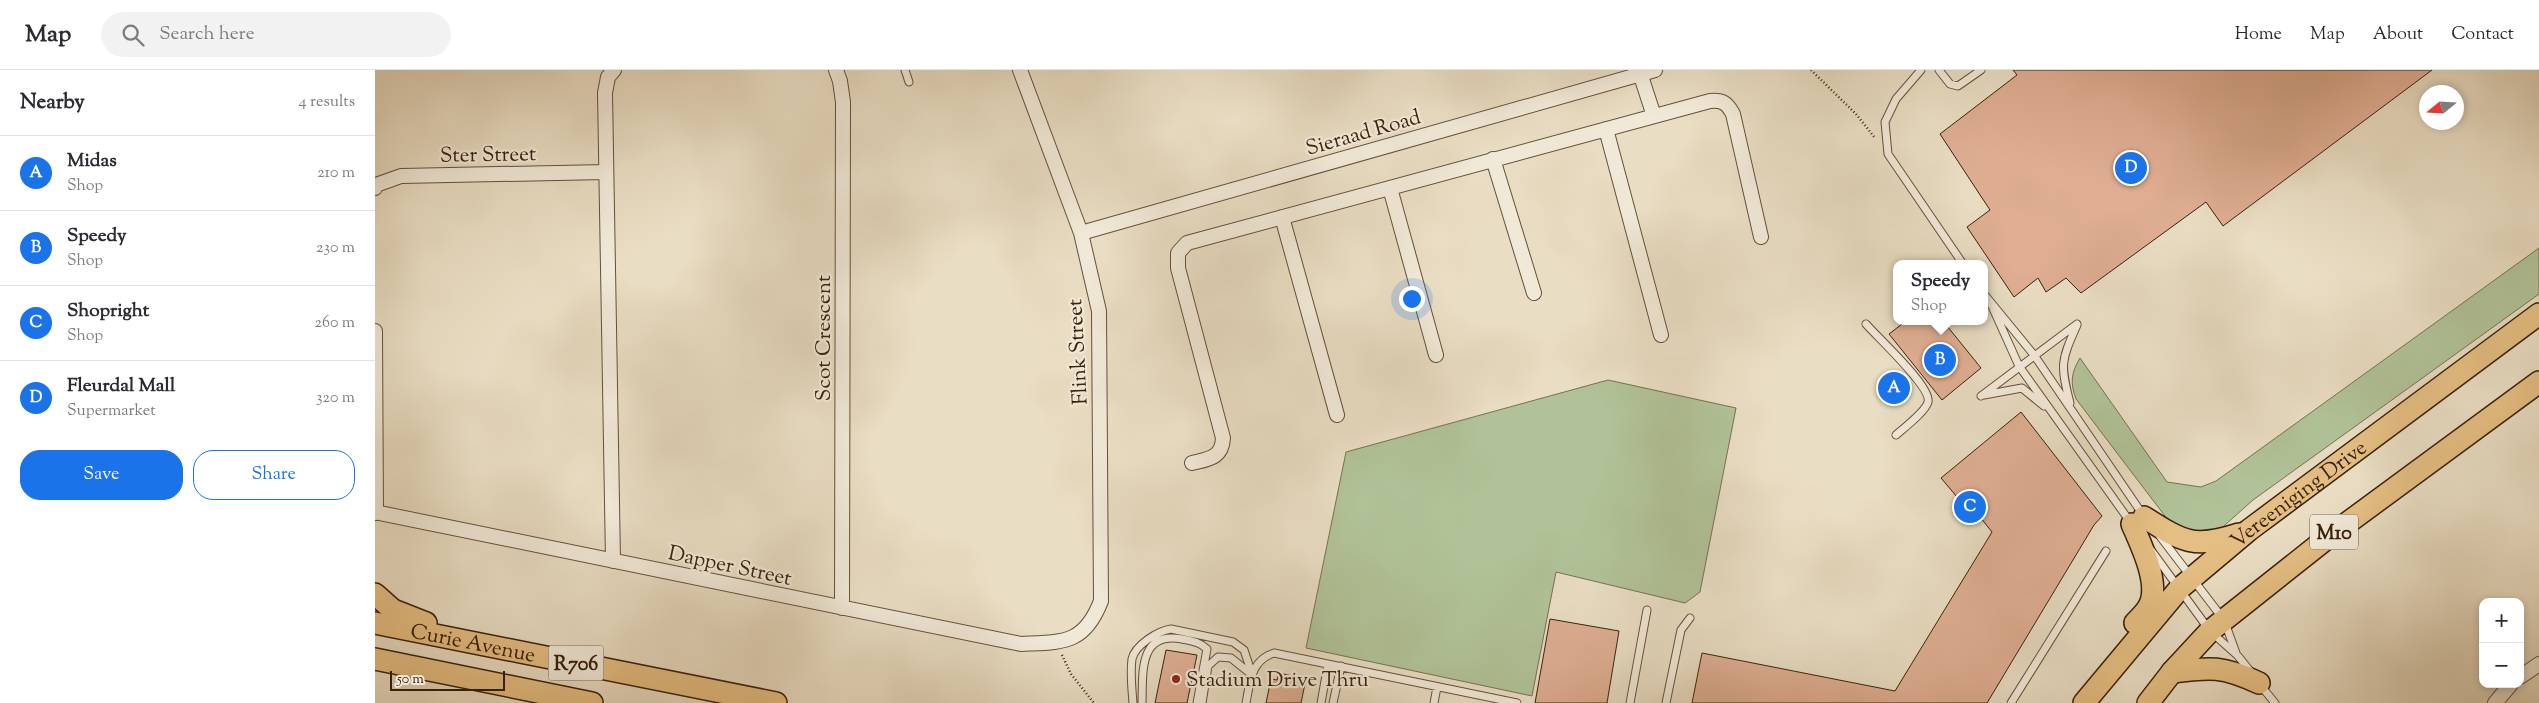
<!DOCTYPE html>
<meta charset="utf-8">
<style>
:root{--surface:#fff;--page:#f2f2f3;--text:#2b2b33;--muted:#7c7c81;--line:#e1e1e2;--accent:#1a73e8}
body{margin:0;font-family:"Sorts Mill Goudy",serif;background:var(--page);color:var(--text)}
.controls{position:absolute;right:15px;bottom:15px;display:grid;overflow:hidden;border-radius:10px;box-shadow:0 2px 8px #0003}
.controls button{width:45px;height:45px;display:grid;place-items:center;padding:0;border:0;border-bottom:1px solid var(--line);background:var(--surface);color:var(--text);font:25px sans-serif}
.compass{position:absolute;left:2044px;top:15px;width:45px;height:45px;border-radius:50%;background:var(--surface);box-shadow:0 2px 8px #0003;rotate:252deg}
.scale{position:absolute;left:15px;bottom:12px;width:115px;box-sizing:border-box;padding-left:5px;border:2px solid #39220b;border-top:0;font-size:14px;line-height:18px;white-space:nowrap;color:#39220b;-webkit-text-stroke:4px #f1e9d8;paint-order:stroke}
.you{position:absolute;left:1036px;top:228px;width:18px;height:18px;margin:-12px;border:4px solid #fff;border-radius:50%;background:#1a73e8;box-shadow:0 0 0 8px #1a73e833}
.badge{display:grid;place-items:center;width:32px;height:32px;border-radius:50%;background:var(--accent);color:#fff;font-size:16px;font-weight:700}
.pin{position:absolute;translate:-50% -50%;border:2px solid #fff;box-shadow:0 1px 5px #0006}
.popup{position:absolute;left:1518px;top:190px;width:95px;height:65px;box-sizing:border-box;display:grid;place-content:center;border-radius:10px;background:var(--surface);filter:drop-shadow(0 1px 4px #0005);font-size:16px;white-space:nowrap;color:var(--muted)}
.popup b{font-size:19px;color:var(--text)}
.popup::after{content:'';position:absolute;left:50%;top:100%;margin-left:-10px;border:10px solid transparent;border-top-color:var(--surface)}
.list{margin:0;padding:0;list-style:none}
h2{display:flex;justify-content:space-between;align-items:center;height:65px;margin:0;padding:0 20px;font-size:21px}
h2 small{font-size:16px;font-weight:400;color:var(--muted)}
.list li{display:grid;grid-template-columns:32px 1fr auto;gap:15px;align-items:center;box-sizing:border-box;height:75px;padding:0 20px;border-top:1px solid var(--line)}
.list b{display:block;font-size:19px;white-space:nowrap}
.list p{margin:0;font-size:16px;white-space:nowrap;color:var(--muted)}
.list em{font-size:16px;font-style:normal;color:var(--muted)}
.actions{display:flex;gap:10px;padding:15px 20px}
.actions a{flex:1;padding:11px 0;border:1px solid var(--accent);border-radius:20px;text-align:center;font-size:18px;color:var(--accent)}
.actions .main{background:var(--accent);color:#fff}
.icon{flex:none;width:28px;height:28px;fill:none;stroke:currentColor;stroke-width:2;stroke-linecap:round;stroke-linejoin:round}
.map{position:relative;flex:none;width:2164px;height:633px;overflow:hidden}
header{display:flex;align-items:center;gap:30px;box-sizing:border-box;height:70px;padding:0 25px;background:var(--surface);border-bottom:1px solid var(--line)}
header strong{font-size:24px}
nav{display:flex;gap:28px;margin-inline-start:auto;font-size:18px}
.search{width:350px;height:45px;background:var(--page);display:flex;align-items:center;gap:12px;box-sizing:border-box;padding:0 18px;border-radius:28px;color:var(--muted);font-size:19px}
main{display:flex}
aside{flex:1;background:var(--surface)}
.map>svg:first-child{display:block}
</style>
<header>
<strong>Map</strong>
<div class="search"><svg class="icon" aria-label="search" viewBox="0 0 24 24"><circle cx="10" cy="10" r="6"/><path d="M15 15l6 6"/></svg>Search here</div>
<nav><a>Home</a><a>Map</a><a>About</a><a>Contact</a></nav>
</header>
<main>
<aside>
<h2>Nearby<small>4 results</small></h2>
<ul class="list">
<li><span class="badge">A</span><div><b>Midas</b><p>Shop</p></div><em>210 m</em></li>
<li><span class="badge">B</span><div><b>Speedy</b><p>Shop</p></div><em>230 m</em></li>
<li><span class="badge">C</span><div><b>Shopright</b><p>Shop</p></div><em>260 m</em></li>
<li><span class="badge">D</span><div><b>Fleurdal Mall</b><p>Supermarket</p></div><em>320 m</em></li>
</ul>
<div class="actions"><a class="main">Save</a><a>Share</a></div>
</aside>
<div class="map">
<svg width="2164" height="633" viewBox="0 0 2164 633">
<rect width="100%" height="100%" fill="#e9ddc3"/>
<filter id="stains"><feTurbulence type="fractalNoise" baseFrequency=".004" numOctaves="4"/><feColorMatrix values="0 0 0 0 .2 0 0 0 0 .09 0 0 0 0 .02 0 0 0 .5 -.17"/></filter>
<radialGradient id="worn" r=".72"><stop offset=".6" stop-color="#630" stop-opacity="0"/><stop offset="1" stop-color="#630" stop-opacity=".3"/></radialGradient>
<path fill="#b1c298" stroke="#757252" d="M2164,178V224L1878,430L1841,463L1827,465L1796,454L1701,329C1695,313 1696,303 1705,288L1792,412L1826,417L1841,411Z
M1233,310L1361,338L1325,522L1310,533L1181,502L1157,626L931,578L971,382Z"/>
<path fill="#dfae93" stroke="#39220b" d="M1638,0H2057L1848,156L1831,132L1706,223L1691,208L1671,222L1663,208L1639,227L1592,157L1615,140L1565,64L1642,5Z
M1531,251H1568L1606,298L1567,330L1514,264Z
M1646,342L1727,446L1719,455L1612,633H1317L1327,583L1520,621L1617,462L1597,437L1593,440L1566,408Z
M1175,549L1244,561L1232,633H1160Z
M791,580L822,585L812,633H780Z
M904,603L931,609L926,633H891L896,609L902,610Z"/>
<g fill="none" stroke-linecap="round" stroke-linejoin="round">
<g stroke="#655139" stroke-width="9">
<path id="lane" d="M530,0L534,12
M1546,0L1521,29L1510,52L1513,84L1588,194
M1564,0L1575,14L1583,16L1606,0
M1609,224L1659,285L1768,445
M1616,234L1644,296L1756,453
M1491,254C1502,267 1557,317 1553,332C1551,341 1529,358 1521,365
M1609,325L1647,318L1669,336
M1606,326L1702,254
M1695,333C1685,294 1686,291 1702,255
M1784,465L1849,550L1861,583
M1776,480L1835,561L1863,586L1875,601
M1886,616L1900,633
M758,633C757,619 755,603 757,589C760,575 783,561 796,559L858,572L869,580L877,604
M767,633C768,604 763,561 807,569C817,571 825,572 832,579L822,633
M827,633L833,596L843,587L856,588L876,604
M871,633C875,612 876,590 899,583L1142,633
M946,633L953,594
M958,633L966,596
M1059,633L1062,617
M1255,633L1272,540
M1291,633L1306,560L1315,548
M1636,633L1731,481"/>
</g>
<g stroke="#655139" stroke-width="16">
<path id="street" d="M461,0L465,11L468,32L467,538
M1264,0L1279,46
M1231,59L1286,265
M1118,89L1159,223
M0,118L1,115L26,106L231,102
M1015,118L1061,285
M907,147L962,345
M706,163L1280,0
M0,261L1,443
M817,393C834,389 847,388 848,368L803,198V183L812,173L1335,31C1348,30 1352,33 1358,44L1386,167
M0,442L646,574C687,572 709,575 726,531L724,241L706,163L645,0
M238,491L230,23L233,7L239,0
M2145,607L2164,594
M2120,633L2136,614"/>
</g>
<g stroke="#39220b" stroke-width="24">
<g id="primary">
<path d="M1769,447C1808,472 1819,479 1864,464"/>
<path d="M1757,454C1766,475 1787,516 1773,538C1770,543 1765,548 1760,553"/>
<path d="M0,524L18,540L51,553"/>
<path id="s1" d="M0,553L401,633"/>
<path d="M0,589L217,633"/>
<path d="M1797,602C1836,597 1848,596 1884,613"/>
<path id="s2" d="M1709,633L1805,518L1874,460L2164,244"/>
<path d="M1773,633L1797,602L1835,561L1956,465L2164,312"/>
</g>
</g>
<path stroke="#39220b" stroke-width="2.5" stroke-dasharray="1 2.5" stroke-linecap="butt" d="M1436,0L1481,44L1500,68
M687,585L696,604L719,633"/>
<use href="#lane" stroke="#f1e9d8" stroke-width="7"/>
<use href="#street" stroke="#f1e9d8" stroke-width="14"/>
<use href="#primary" stroke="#e4be82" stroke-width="21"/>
</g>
<circle fill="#8f2418" stroke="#f1e9d8" stroke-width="2" cx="801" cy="609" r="5"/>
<g text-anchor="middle" stroke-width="4.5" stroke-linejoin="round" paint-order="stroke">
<g fill="#f1e9d8" stroke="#705e48" stroke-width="1">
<rect x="1935" y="444.5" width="48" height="35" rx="4"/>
<rect x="173.5" y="575.5" width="55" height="35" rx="4"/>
</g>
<g font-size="20" font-weight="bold" fill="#39220b">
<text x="1959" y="469">M10</text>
<text x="201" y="600">R706</text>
</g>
<g font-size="21" fill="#39220b" stroke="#f1e9d8">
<text transform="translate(988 62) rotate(-16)" y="7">Sieraad Road</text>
<text transform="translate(113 84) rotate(-1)" y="7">Ster Street</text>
<text transform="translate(448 268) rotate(-90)" y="7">Scot Crescent</text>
<text transform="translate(702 282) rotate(-93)" y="7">Flink Street</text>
<text dy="7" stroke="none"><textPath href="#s2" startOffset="301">Vereeniging Drive</textPath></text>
<text transform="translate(355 495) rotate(12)" y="7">Dapper Street</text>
<text dy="7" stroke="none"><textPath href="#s1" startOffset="100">Curie Avenue</textPath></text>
</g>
<g font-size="21" fill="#39220b" stroke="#f1e9d8" text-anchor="start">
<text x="811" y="616">Stadium Drive Thru</text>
</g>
</g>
<rect width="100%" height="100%" filter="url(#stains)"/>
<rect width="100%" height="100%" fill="url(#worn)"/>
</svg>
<div class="controls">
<button>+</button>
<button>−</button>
</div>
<svg class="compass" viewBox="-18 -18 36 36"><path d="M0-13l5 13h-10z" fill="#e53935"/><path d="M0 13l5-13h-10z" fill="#7c7c81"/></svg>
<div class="scale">50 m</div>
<div class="you"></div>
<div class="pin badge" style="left:1519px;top:318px">A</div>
<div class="pin badge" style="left:1565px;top:290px">B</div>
<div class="popup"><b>Speedy</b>Shop</div>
<div class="pin badge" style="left:1595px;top:437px">C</div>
<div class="pin badge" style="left:1756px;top:98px">D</div>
</div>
</main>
